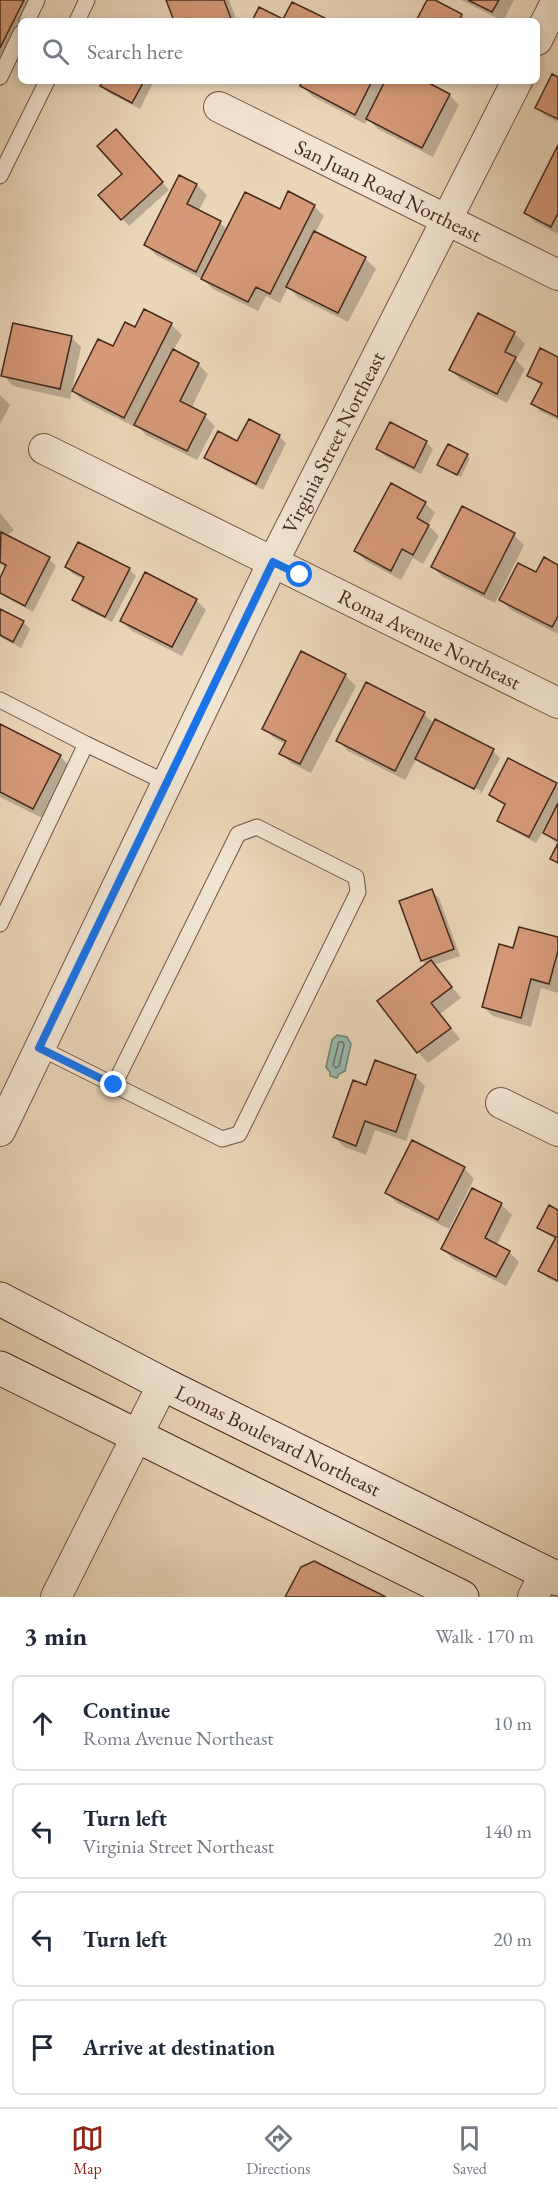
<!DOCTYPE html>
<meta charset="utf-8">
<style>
:root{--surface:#fff;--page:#f6f6f7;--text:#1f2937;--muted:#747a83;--line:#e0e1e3;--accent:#8f2418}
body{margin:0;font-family:"EB Garamond",serif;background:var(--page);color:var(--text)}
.stop{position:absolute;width:18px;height:18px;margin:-14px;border:4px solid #1a73e8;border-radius:50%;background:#fff}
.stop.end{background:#1a73e8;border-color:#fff;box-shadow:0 2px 6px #0008}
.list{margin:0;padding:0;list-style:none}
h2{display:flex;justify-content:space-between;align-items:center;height:78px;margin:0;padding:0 24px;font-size:26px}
h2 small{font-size:20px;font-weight:400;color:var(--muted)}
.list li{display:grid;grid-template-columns:39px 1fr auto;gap:18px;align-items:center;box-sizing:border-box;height:96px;margin:0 12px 12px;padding:0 12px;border:2px solid var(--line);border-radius:9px}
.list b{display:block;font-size:22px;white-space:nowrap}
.list p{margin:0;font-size:20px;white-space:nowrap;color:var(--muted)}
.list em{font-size:20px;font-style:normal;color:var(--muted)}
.icon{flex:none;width:33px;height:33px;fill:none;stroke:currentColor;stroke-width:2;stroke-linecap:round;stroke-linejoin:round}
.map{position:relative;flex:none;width:558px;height:1597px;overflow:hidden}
.search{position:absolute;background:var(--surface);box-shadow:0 3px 9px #0003;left:18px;right:18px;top:18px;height:66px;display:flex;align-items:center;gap:15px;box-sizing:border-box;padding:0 21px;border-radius:9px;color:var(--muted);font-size:22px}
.sheet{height:510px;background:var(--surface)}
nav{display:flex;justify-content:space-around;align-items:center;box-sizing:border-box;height:84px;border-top:2px solid var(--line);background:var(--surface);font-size:16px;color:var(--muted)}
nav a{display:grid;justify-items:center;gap:3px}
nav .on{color:var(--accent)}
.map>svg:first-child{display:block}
</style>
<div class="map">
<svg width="558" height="1597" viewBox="0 0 558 1597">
<rect width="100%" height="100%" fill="#e9d5b8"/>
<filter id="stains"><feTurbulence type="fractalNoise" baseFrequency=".00333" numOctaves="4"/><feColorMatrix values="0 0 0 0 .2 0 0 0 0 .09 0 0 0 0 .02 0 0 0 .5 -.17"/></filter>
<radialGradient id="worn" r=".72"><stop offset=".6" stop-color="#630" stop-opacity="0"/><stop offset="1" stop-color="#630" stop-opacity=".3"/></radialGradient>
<path fill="#97b9ae" stroke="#767f74" stroke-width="1.5" d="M337,1035L347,1037L351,1044L345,1071L339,1074L337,1078L330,1076V1072L326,1067L332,1040Z"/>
<path fill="#0003" fill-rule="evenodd" d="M0,0H42L21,21V43L0,86Z
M167,0H229L237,21H175Z
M428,0L461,15L467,21H418Z
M461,0H514L503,21Z
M558,79V122L544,115L537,108Z
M104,81H154L140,109L109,93L102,86Z
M304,81H380L385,85L387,81H422L449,95L459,105L433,157L378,129L368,119L365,124L312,96L302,86Z
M122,138L169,190L129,226L100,195L124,174Z
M558,148V234L535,222L525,212Z
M180,177L197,185L207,195L198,212L220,223L228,230L280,211L314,206L324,216L315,233L366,259L376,269L348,322L298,297L288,287L280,303L266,296L258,311L213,289L204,280L156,255L146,245Z
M145,311L172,325L182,335L173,351L198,364L208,374L191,409L205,416L215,426L197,460L146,435L136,424L135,427L83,401L73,391L113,348L136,329Z
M479,315L515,334L525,344L516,360L525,369L507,403L461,380L451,370Z
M71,337L81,347L70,399L13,386L3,375Z
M558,359V420L540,411L533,404L542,386L528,375Z
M0,395L10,405L0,424Z
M279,436L286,443L263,490L213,464L206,457L238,443Z
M426,442L433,449L421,474L385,456L378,449Z
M467,455L470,458L461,477L439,465Z
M425,503L435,513L428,525L439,536L423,564L413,558L401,580L366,561L355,550Z
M463,508L514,535L524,545L495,603L443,577L433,567Z
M0,513L14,530L6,536L49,559L56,566L33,612L0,594V581L7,568L0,564Z
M558,566V634L511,610L501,600L537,574Z
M66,567L129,569L136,576L112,622L81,607L74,600L84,580L73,574Z
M196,600L206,610L182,656L132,631L122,621Z
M0,611L23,622L30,629L21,648L0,637Z
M302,653L345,675L356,686L311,773L291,763L281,753L285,744L274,738L264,728Z
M424,714L434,724L493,751L500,758L481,794L424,765L417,758L405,780L348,751L338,740ZM423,761L481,791L480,793L423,764Z
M0,726L60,756L72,769L46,820L0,797Z
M556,784L558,786V845L543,831L536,843L506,827L499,820L506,806L491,795Z
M432,891L439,898L460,956L434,965L461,998L440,1014L460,1039L428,1063L418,1052L379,1001L427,965L422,960Z
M558,939V993L541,988L531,1027L493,1016L483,1006L514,950Z
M415,1076L425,1086L406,1141L375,1130L366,1155L344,1147L334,1137L367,1087Z
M464,1168L474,1179L449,1229L397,1203L387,1193Z
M473,1190L502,1205L512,1215L496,1246L509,1252L519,1262L506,1286L453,1259L443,1249Z
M558,1212V1283L547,1278L540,1271L556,1239L546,1234L539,1227Z"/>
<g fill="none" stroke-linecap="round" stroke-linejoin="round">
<path stroke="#6e7065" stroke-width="1.5" d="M339,1042H343L344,1045L339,1066L336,1068L333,1065Z"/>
</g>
<path fill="#d59978" stroke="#45281c" stroke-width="1.5" d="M0,0H24L0,48Z
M166,0H224L232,21H174Z
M427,0H435L462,14L459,21H416Z
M468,0H499L492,12Z
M292,2L325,18L323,21H252L259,7L283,19Z
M552,74L558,77V119L535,108Z
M103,81H144L132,103L100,86Z
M302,81H372L355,115L300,86Z
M385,81H425L450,94L422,148L366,119Z
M116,129L163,182L121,220L98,195L122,174L97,146Z
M558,145V213L551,227L524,213Z
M179,175L197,184L187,204L221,221L196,272L144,245Z
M288,191L315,205L270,294L256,287L248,302L201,279L245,192L280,209Z
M314,231L366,257L338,313L286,287Z
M144,309L172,323L124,418L72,391L98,339L113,346L125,322L135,327Z
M478,313L515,332L505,352L516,357L497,394L449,370Z
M13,323L72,336L60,389L1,376Z
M540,348L558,357V417L531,404L542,383L527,376Z
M173,349L199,363L180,401L206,414L187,451L134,425Z
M249,419L280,435L256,484L204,458L218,431L237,441Z
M390,422L427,441L414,468L376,449Z
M448,444L468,454L457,475L437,465Z
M391,483L426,502L417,518L429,525L413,555L402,549L391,571L354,551Z
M462,506L515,533L484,594L431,567Z
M1,532L50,557L25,606L0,593V578L6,565L0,562Z
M78,542L130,568L105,617L72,600L84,577L65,567Z
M544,557L558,565V616L552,627L499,600L518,563L536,572Z
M145,572L197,599L172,647L120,621Z
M0,609L24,621L13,642L0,635Z
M301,651L346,674L300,764L279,754L286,741L262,729Z
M366,682L425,712L395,771L336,741Z
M435,719L494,749L474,789L415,759Z
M0,724L61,755L33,809L0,792Z
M508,758L557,783L529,837L497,821L505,804L489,795Z
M558,803V841L543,833Z
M558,843V863L550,859Z
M432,889L454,949L421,961L399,901Z
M519,927L558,937V951L549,984L531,979L521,1018L482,1007L499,944L513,948Z
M431,960L452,987L431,1003L451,1028L417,1053L377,1001Z
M375,1060L416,1075L396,1132L365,1121L356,1146L333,1137L353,1080L366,1085Z
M412,1140L465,1167L438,1220L385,1193Z
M472,1188L502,1203L485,1238L510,1251L496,1277L441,1249Z
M549,1205L558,1210V1281L538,1271L556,1237L537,1228Z
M314,1561L386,1597H285L301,1567Z"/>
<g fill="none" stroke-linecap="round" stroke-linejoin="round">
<g stroke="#6e5343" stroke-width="17">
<path id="service" d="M27,21L37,0
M77,21L87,0
M0,77L21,33
M0,176L47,81
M0,700L86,744L0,924
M86,744L167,783
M40,1048C101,1078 161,1109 222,1139L239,1134L358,892L356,877L257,827L238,834L114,1085"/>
</g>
<g stroke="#6e5343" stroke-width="32">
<g id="minor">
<path d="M537,40L557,0"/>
<path id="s1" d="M219,107L558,275"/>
<path id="s2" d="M44,449L558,703"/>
<path d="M501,1103L558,1131"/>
<path id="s3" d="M0,1131L273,562L517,81"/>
<path d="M56,1597L163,1384"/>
<path d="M533,1597L545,1573"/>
</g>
</g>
<g stroke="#45281c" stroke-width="35">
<g id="secondary">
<path id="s4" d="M0,1299L163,1384L558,1579"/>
<path d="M0,1368L462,1597"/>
</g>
</g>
<use href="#service" stroke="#f1e4d1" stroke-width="15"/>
<use href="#minor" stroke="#f1e4d1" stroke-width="30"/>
<use href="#secondary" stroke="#f1e4d1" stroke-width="33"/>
</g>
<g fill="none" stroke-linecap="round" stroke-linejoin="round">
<path stroke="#1a73e8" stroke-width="8" d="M114,1085L39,1048L273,562L300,575"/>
</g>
<g text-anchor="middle" stroke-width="5" stroke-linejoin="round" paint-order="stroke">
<g font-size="21" fill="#45281c" stroke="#f1e4d1">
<text dy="7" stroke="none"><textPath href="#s1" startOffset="189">San Juan Road Northeast</textPath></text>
<text dy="7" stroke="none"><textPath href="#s3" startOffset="765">Virginia Street Northeast</textPath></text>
<text dy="7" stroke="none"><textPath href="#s2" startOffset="430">Roma Avenue Northeast</textPath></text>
<text dy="7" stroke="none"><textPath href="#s4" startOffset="312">Lomas Boulevard Northeast</textPath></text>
</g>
</g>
<rect width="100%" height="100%" filter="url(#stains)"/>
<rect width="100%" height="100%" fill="url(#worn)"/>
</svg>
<div class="stop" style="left:300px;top:575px"></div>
<div class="stop end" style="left:114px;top:1085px"></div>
<div class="search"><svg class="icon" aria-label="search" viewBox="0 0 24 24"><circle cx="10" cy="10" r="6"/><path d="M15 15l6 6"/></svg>Search here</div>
</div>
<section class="sheet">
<h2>3 min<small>Walk · 170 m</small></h2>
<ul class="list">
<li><svg class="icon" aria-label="ahead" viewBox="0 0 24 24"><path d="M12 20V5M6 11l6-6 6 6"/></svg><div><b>Continue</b><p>Roma Avenue Northeast</p></div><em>10 m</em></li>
<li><svg class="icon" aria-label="left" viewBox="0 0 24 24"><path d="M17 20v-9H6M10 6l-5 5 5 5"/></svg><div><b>Turn left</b><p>Virginia Street Northeast</p></div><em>140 m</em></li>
<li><svg class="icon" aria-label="left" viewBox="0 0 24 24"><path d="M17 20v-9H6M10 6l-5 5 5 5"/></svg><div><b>Turn left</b></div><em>20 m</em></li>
<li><svg class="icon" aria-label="arrive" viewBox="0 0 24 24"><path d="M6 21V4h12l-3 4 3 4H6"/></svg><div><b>Arrive at destination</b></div></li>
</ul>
</section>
<nav>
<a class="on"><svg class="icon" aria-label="map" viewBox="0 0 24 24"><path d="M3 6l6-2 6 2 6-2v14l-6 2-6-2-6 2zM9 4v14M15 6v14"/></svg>Map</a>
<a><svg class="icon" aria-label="directions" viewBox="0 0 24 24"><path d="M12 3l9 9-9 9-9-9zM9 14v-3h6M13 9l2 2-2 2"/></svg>Directions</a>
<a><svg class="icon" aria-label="saved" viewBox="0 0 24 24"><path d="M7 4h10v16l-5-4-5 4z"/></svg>Saved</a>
</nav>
